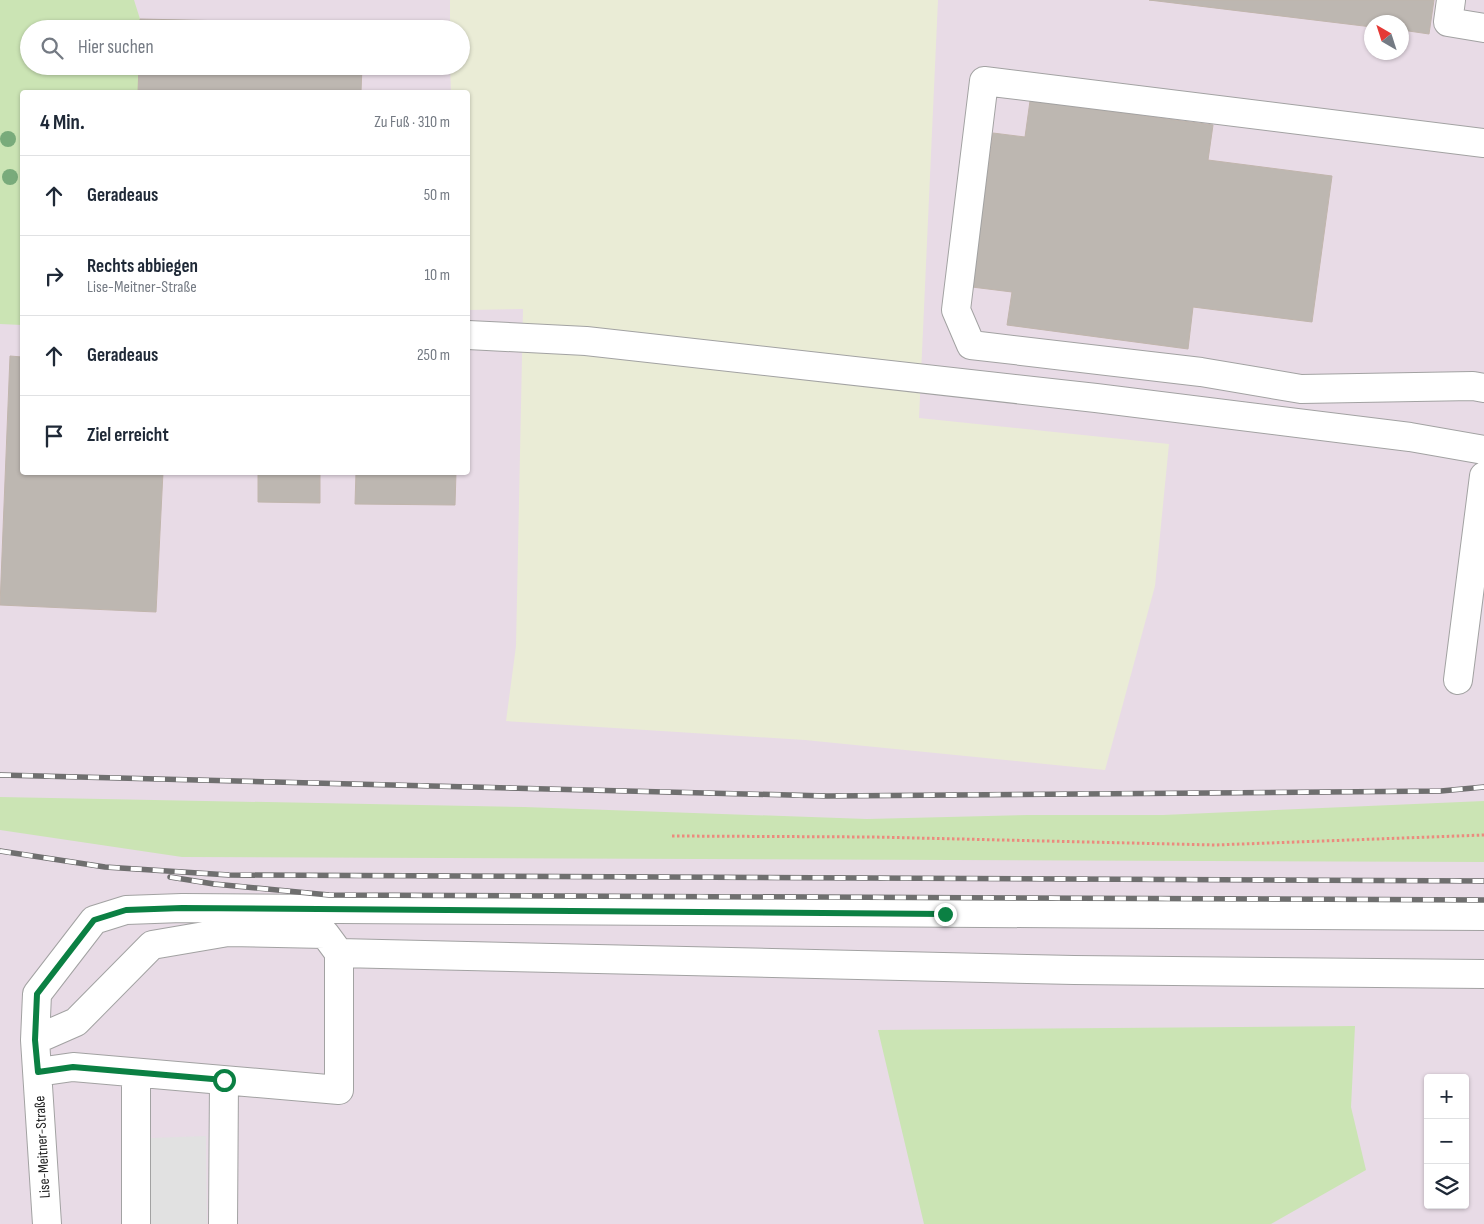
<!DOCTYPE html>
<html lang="de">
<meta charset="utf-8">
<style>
:root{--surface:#fff;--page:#f6f6f7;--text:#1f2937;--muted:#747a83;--line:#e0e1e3}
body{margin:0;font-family:"Sofia Sans Condensed",sans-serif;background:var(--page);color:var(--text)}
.controls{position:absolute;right:15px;bottom:15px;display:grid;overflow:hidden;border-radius:5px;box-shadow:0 1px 4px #0004}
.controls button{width:45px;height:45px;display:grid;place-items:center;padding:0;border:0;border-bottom:1px solid var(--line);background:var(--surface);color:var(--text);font:25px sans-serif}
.compass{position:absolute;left:1364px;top:15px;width:45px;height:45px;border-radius:50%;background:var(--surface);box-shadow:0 1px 4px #0004;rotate:321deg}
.stop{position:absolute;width:15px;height:15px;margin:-11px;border:4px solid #0b8043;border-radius:50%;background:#fff}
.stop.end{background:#0b8043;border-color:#fff;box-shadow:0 1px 5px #0008}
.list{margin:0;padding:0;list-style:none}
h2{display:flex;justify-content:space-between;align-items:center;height:65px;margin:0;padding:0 20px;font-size:21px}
h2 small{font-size:16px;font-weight:400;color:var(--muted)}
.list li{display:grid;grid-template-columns:32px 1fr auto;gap:15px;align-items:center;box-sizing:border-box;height:80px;padding:0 20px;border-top:1px solid var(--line)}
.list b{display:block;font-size:19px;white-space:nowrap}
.list p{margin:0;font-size:16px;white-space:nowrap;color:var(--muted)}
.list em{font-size:16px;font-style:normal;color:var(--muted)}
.icon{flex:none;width:28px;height:28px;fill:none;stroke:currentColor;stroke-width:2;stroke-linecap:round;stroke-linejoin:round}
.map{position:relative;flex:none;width:1484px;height:1224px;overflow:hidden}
.search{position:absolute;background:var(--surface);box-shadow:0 1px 4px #0004;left:20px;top:20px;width:450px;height:55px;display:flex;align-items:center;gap:12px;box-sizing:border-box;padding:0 18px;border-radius:28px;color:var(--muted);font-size:19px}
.panel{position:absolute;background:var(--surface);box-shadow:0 1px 4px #0004;left:20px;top:90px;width:450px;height:385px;border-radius:5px}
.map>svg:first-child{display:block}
</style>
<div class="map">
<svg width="1484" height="1224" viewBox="0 0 1484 1224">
<rect width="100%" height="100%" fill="#f0ede8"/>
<path fill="#e8dbe6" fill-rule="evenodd" d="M0,0H1484V1224H0ZM1372,22H1402V52H1372ZM29,29H461V66H29ZM22,92H468V472H22ZM1428,1078H1465V1205H1428Z"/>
<path fill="#eaecd6" d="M450,0H938L919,418L1169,444L1155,586L1105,770L805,740L506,721L516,646L523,309L468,310V92H451L450,66H461V29H450Z"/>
<path fill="#cbe4b4" d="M0,0H134L140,19V29H29V66H139L138,92H22V325L0,324Z
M0,797L524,807L867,819L1028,815H1163L1484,801V862L182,857L0,830Z
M1355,1026L1351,1107L1366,1170L1271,1224H924L878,1030Z"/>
<path fill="#e1e1e1" d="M206,1136L207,1224H149L151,1138Z"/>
<path fill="#bdb7b1" stroke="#c0b5ac" d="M1149,0H1434L1429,34L1402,30V22H1372V27Z
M140,19L363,24V29H140Z
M139,66H362L361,92H138Z
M1030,101L1213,125L1208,160L1332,176L1312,322L1193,307L1188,349L1007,325L1012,292L972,287L993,133L1025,137Z
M10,356L22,357V472H163L156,612L0,605Z
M258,472H320V503L258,502Z
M356,472H456L455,505L355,504Z"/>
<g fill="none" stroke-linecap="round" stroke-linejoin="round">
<g stroke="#a2a2a2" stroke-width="30">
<path id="minor" d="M1451,0L1448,22L1484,28
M1484,143L984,81L956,310L971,345L1201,372L1301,389L1473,386L1484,388
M468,335L586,341L1096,398L1410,437L1484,450
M1458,680L1484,476
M339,953L1074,970L1484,974
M35,1040L76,1022L152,945L228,932L325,934L339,953V1090L73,1067L38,1072
M136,1073V1224
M47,1224L35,1040L37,994L94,920L126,910L182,908L1484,916
M223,1224L224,1080"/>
</g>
<path stroke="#eb8b7e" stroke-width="3" stroke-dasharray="2.5 2.5" stroke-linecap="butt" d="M672,836L874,837L1215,845L1484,835"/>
<use href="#minor" stroke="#fff" stroke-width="28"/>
<g stroke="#6f6f6f" stroke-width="5.5">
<path id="rail" d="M0,775L827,796L1441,791L1484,787
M0,851L105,867L229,875L1484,881
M170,877L214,884L329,895L1484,900"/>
</g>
<use href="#rail" stroke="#fff" stroke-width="4" stroke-dasharray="11" stroke-linecap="butt"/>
</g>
<g fill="#79ab7b">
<circle cx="8" cy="139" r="8"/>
<circle cx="10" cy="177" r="8"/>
</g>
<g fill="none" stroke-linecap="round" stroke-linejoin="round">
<path stroke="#0b8043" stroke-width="6" d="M224,1080L73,1067L38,1072L35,1040L37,994L94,920L126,910L182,908L945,914"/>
</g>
<g text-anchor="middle" stroke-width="4" stroke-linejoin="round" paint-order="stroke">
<g font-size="15" fill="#212121" stroke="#fff">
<text transform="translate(42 1147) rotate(-93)" y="5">Lise-Meitner-Straße</text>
</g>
</g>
</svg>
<div class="controls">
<button>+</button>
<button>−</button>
<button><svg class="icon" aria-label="layers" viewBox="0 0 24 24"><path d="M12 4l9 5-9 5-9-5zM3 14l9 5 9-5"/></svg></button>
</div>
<svg class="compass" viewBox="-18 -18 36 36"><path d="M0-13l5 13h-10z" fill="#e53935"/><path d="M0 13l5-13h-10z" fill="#747a83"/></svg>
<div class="stop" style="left:224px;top:1080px"></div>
<div class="stop end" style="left:945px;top:914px"></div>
<div class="search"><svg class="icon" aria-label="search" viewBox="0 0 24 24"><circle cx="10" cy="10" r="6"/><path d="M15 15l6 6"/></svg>Hier suchen</div>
<section class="panel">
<h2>4 Min.<small>Zu Fuß · 310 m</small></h2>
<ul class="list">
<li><svg class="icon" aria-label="ahead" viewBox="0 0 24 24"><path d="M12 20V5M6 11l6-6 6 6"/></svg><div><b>Geradeaus</b></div><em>50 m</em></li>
<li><svg class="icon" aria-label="right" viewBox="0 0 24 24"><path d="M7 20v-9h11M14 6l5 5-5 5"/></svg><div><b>Rechts abbiegen</b><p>Lise-Meitner-Straße</p></div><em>10 m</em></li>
<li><svg class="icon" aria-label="ahead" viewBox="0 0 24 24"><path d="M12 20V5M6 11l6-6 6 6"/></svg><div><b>Geradeaus</b></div><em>250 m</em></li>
<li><svg class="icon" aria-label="arrive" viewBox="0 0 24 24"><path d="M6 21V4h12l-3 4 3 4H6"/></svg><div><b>Ziel erreicht</b></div></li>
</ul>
</section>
</div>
